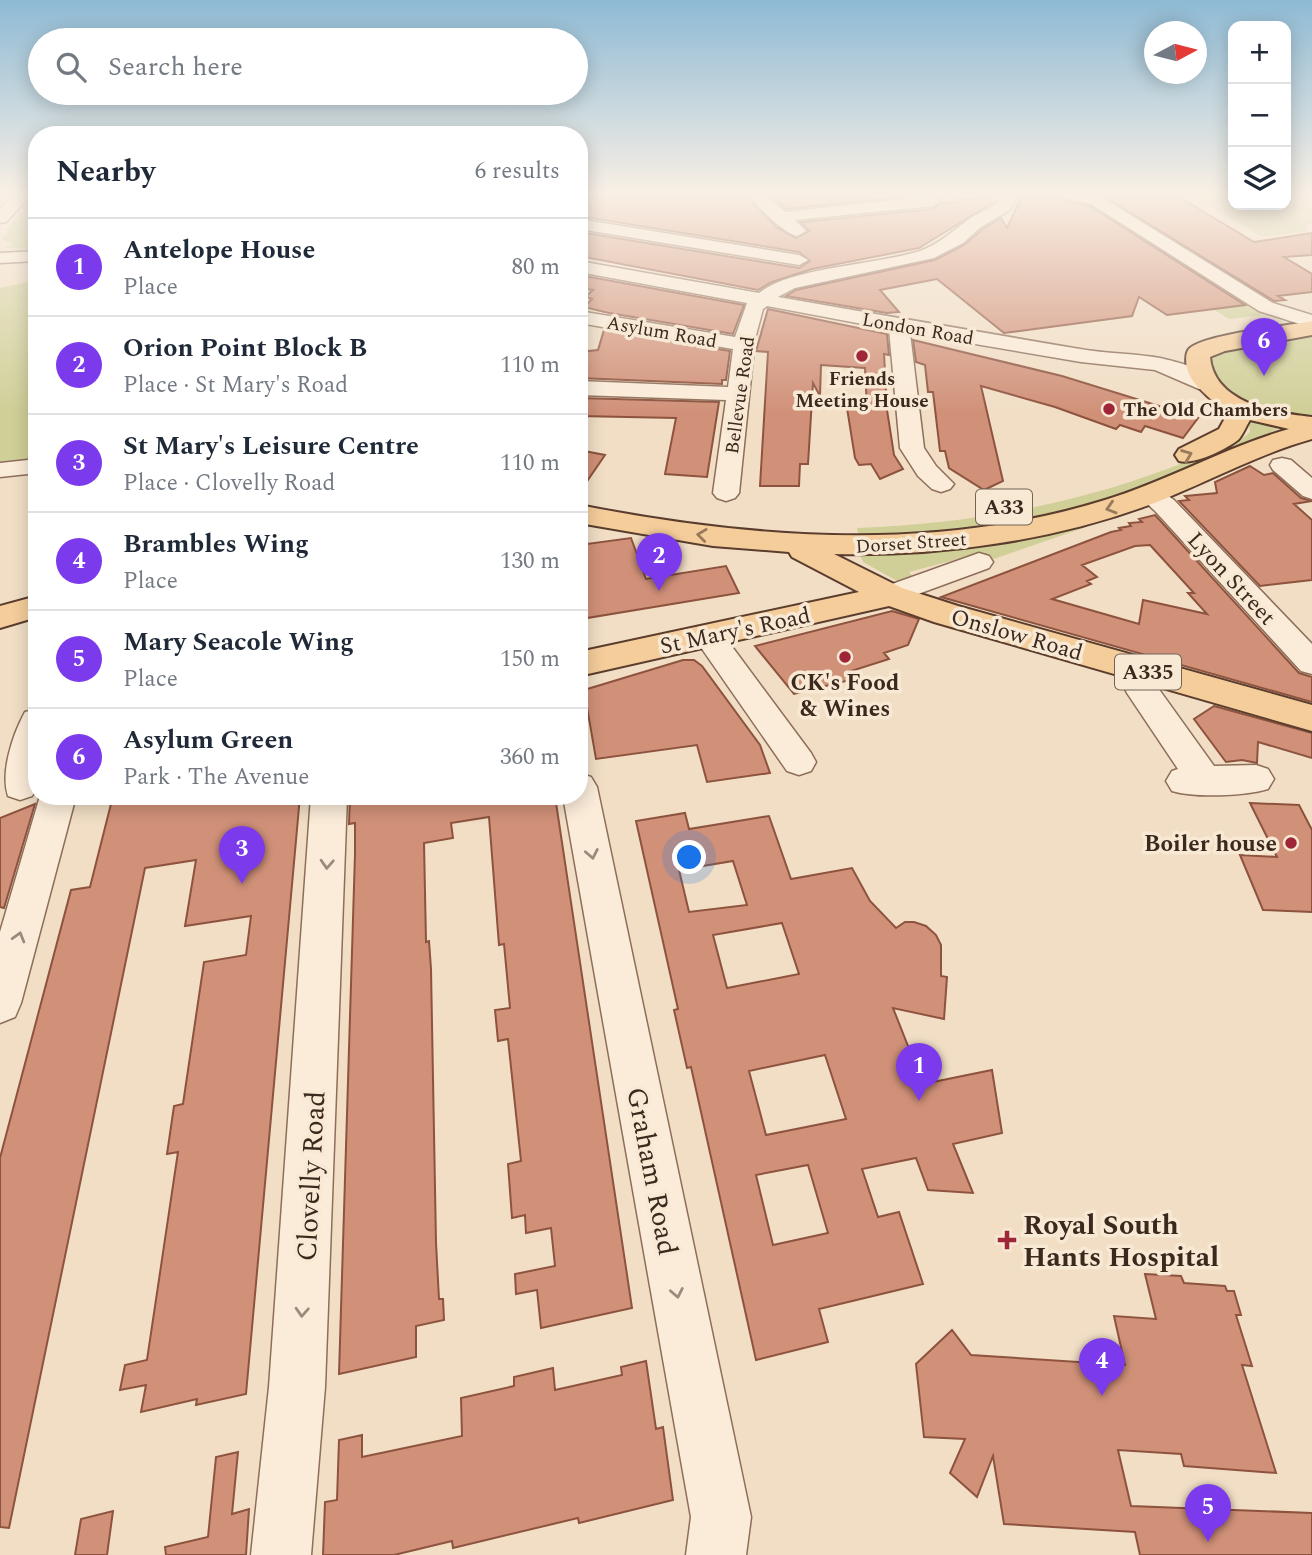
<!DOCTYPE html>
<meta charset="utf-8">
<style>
:root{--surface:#fff;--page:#f6f6f7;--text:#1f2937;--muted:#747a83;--line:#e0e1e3;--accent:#7c3aed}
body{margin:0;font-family:Spectral,serif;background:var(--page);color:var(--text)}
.controls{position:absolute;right:21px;top:21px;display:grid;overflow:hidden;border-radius:14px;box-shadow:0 4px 18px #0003}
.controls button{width:63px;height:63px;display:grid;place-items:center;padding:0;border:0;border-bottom:2px solid var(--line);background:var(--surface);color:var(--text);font:35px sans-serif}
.compass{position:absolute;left:1144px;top:21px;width:63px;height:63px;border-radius:50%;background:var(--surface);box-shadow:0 4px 18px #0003;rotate:83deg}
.you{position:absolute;left:690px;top:858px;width:24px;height:24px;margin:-18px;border:5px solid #fff;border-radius:50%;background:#1a73e8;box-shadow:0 0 0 10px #1a73e833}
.badge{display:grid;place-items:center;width:46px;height:46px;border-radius:50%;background:var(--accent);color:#fff;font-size:23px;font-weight:700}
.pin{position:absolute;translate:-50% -58px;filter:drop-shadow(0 2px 4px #0008)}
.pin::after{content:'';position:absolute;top:37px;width:24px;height:21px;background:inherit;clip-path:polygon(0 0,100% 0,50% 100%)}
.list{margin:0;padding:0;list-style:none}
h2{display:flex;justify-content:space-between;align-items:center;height:91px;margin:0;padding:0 28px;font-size:30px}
h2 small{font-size:23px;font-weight:400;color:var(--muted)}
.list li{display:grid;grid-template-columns:46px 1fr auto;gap:21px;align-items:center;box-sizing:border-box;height:98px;padding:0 28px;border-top:2px solid var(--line)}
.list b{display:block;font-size:26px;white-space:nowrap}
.list p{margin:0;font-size:23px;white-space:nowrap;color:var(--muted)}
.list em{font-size:23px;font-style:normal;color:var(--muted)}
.icon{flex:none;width:38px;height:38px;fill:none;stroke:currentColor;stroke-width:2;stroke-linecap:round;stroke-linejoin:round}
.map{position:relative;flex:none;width:1312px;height:1555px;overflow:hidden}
.search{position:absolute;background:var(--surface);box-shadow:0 4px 18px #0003;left:28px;top:28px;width:560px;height:77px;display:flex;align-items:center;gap:18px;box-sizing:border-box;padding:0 24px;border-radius:38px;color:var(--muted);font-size:26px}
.panel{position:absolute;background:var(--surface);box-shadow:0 4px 18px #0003;left:28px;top:126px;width:560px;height:679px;border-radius:28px}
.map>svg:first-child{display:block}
</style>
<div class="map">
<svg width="1312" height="1555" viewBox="0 0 1312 1555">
<rect width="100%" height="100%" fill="#f1dec5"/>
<path fill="#d0cf98" d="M1207,194H1233V205H1286V196L1312,209V224L1306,225V231L1262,237L1196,198Z
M37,195V249L6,248L12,244L2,239L9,231L6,230Z
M1049,196L1084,201L1094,206L1264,315L1229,319L1105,242Z
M37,280V460L0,463V288Z
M1312,333V418C1273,419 1219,399 1209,358L1215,353Z
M1248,418L1280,428C1211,460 1141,495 1066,513C998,529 929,534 859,538L857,528C969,523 1065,507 1170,468C1195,458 1221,450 1244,437L1250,432Z
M1083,525L1086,527L991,560L981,553L909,572L913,577L899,582L863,562L859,553Z"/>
<path fill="#d19179" stroke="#8d533e" stroke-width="2" fill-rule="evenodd" d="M606,194H745L776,227L796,238L809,231L801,222L933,209L942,203L958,202L956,200L989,197L992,203L919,248L812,269L772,282L758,290L579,256V232L799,268L810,261L799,252L579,216V199Z
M769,194H890L893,198L786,209Z
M1023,194H1058L1061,200L1090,206L1245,305L1167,315L1139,297L1132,316L1004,333L937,279L880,290L899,312L887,313L786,296L796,290L935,260L964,245L983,229L1001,218L1007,228Z
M1100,194H1174L1254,242L1312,233V255L1284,257L1312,274V292L1278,296L1285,300L1274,301Z
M579,275L744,305L733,334L609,313L584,307L592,299L585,297L593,290L579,288Z
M768,309L887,334L889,355L884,354L887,410L894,455L903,469L880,479L871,464L859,465L855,458L847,408L867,409L865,368L821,365L820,396L813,383L808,464H800L799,486H760L768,352L756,351Z
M604,330L730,351L726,380H722V384L579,378V352L598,350Z
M913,340L1062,376L1198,418L1183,438L1145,426L1141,432L1120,425L1116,429L1055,407L981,386L1003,481L984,490L949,468L945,451H940L933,392H928L925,365L916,362Z
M579,398L719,402L707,477L665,474L676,418L579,416Z
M579,450L605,455L579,493Z
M1250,466L1264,475L1273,473L1301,498L1312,501L1294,504L1312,520V580L1260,586L1179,501L1189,500L1185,496L1217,493L1215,482Z
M1155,515L1299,673L1312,677V702L941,597L1111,532L1121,530L1119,528L1131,526L1129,523L1142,522L1139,519ZM1150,545L1194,593H1188L1207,614L1143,600L1139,624L1052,599L1091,584L1087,581L1097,577L1082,565L1135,546Z
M631,538L646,579L726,566L739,593L587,618L579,593V545Z
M892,611L919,619L908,645L884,653L889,659L848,672L854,679L794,694L755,646Z
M683,660H694L702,666L760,745L770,773L707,782L697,745L596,759L584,690Z
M1214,706L1312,733V758L1258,742L1257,763L1242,760L1226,762L1194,719Z
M113,796H300L246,1394L196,1405L197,1399L141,1412L146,1385L120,1390L125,1365L147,1360L178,1152L167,1154L174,1106L183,1104L204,962L246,955L251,916L185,926L196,860L145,868L9,1528L0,1527V1158L71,890L90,887Z
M350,796H555L632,1308L541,1328L537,1290L516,1294L515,1274L555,1266L551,1228L526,1233L525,1215L512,1218L508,1164L521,1161L508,1039L498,1041L495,1010L510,1008L504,944L499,945L489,817L451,823L453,838L424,843L426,942L429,941L431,969L436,1243L439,1299H443L444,1320L416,1326V1357L339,1374L355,854V823L349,824Z
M1250,803L1299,805L1312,830V912L1263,910L1240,855L1277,857Z
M35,804L4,908L0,907V818Z
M685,813L689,829L769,816L791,879L852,868L870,901L896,928L905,922H914L926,926L936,935L941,945V976L947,977L944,1019L893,1008L923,1084L992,1070L1002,1133L953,1144L973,1193L928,1190L916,1158L862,1169L878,1217L899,1212L923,1284L819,1309L828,1342L756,1360L691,1067L687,1068L674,1010L678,1009L636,821ZM733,861L747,905L689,912L679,870ZM782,923L799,974L727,988L713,935ZM825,1055L846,1119L766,1135L749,1071ZM808,1165L828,1233L773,1245L756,1175Z
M1145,1274L1181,1276L1184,1283L1225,1286L1227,1291H1234L1241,1315H1236L1252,1366L1242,1365L1276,1473L1184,1466L1181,1454L1118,1450L1131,1506L1312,1513V1555H1140L1135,1532L1004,1524L993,1456L977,1497L950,1473L965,1439L924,1437L916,1364L952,1330L971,1355L1125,1365L1114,1316L1156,1319Z
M646,1361L656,1429L663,1427L673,1500L579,1523L578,1518L453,1548L452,1541L394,1555H323L325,1502L337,1500L339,1440L362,1435V1457L462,1436L461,1398L514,1386V1377L553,1368L555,1390L622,1375L621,1367Z
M238,1452L232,1514L249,1509L246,1555H166L165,1547L208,1537L216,1457Z
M113,1511L107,1555H75L81,1519Z"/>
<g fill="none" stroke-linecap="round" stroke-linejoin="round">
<g stroke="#8d6e5a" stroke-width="3">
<path id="minor" d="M15,194H32L6,222L0,223V209Z
M747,194H765L785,212L933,196L941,201L933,206L795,220L806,231L797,236C783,233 757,206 747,194Z
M1003,194H1019L1010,210L981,227L963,243L934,258L795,288L778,297C879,315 980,332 1080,349C1106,354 1134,353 1160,358C1177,362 1208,369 1218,384L1215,389H1199L1155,370L1081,362L910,333L924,448L936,466L954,484L950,489L941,492L932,489L918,476L900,448L889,329L767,306L763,309L755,339L739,493L735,498L726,501L717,498L713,493L726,400L579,395V381L728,387L733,349L579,323V311L735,337L747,303L579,272V261L759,293C791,267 876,265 920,251C939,244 953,231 969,219C982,210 995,209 1003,194Z
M1060,194H1089L1103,198L1273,303L1312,315V328L1259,311L1091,204L1062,197Z
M579,219L799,255L808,260L799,265L579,229Z
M37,251V261L0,263V253Z
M1282,458L1291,460L1312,478V499L1303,496L1273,470L1270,465L1273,460Z
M37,459V473L0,477V463Z
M1151,487L1160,490L1174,500L1312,644V674L1301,671L1156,512L1138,495L1142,490Z
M979,553L989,556L993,562L989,568L891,604L881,602L876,595L881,588Z
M708,626L719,629L811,753L816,762L811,771L799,775L787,771L693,636L697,629Z
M1131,656L1142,659L1153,681L1214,766L1256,765L1268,769L1274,779L1268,789C1245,796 1195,798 1172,791L1166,781L1172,771L1178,769L1127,693L1115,667L1120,659Z
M37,709V788L32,796L20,800L8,796C0,772 13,734 25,712Z
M579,773L591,777L597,787L751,1517L746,1555H686L691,1517L563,796H579Z
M40,796H76L21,1003L15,1017L0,1023V932Z
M311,796H347L325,1387L311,1555H251L269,1387Z"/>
</g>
<g stroke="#5b3d2e" stroke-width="4">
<path id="major" d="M1312,321V335L1225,351L1210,357C1214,403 1274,413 1312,417V439C1255,455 1204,484 1149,505C1051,541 938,557 834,554L902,588L958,606L1312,705V731L934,622L889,606L579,676V652L859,592L792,557L789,552L713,546L579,523V505C752,539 934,553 1105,500C1168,481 1225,447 1289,429L1250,420C1246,426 1243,435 1238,440C1225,450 1194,465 1179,461L1175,455L1179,449L1219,429L1224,420C1220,401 1198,393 1189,374C1186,368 1184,353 1190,348C1207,334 1287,326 1312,321Z
M37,596V617L0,628V606Z"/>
</g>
<use href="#minor" fill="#fbecd9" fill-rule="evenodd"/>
<use href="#major" fill="#f5cd9b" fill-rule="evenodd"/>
</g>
<defs><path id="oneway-chevron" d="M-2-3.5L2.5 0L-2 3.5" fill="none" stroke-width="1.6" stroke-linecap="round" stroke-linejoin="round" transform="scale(1.75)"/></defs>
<g stroke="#987b5c">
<use href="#oneway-chevron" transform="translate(1187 455) rotate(-21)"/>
<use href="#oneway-chevron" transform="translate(1111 508) rotate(163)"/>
<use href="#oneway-chevron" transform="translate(702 535) rotate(-173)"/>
</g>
<g stroke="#9c8a7c">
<use href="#oneway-chevron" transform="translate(592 854) rotate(79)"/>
<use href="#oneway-chevron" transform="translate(327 864) rotate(93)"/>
<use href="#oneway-chevron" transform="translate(19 937) rotate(-74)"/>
<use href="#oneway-chevron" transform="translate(677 1293) rotate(79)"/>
<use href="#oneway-chevron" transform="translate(302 1312) rotate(93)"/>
</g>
<linearGradient id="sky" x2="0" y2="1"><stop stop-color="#8ebad4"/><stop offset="0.47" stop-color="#f9f0e5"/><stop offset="1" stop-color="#f9f0e5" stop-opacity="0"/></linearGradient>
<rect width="1312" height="412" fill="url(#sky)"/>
<g fill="#9f2637" stroke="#f8e9d5" stroke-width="2.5">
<circle cx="862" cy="356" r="7"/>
<circle cx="1109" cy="409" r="7"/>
<circle cx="845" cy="657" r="7"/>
<circle cx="1291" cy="843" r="7"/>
<path d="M1003.5 1229.5h7v7h7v7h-7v7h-7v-7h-7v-7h7z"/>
</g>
<g text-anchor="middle" stroke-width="7" stroke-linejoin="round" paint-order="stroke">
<g font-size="19" fill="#3c291e" stroke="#f8e9d5">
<text transform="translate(918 328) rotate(10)" y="7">London Road</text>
<text transform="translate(662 331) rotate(10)" y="7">Asylum Road</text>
<text transform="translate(739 395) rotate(-82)" y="7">Bellevue Road</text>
<text transform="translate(911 542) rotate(-4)" y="7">Dorset Street</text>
</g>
<g font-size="19" font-weight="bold" fill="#3c291e" stroke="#f8e9d5">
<text x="862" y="385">Friends<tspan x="862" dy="22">Meeting House</tspan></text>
<text x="1123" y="416" text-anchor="start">The Old Chambers</text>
</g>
<g fill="#f8e9d5" stroke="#746355" stroke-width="2">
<rect x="976" y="489.5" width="56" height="35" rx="5"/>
<rect x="1115" y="654.5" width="66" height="35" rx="5"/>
</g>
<g font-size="21" font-weight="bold" fill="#3c291e">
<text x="1004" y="514">A33</text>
<text x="1148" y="679">A335</text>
</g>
<g font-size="23" fill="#3c291e" stroke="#f8e9d5">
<text transform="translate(1232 578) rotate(47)" y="8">Lyon Street</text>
<text transform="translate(735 630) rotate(-12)" y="8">St Mary's Road</text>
<text transform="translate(1017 634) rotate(16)" y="8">Onslow Road</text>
</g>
<g font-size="23" font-weight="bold" fill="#3c291e" stroke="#f8e9d5">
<text x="845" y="690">CK's Food<tspan x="845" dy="26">&amp; Wines</tspan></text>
<text x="1277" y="851" text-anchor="end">Boiler house</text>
</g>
<g font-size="28" fill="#3c291e" stroke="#f8e9d5">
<text transform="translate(653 1171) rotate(79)" y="10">Graham Road</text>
<text transform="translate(310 1176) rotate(-87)" y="10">Clovelly Road</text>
</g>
<g font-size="28" font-weight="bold" fill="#3c291e" stroke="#f8e9d5" text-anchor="start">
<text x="1023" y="1234">Royal South<tspan x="1023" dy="32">Hants Hospital</tspan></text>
</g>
</g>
</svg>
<div class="controls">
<button>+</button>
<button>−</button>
<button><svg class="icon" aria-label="layers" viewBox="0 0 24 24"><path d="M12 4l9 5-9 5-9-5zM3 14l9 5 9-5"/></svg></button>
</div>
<svg class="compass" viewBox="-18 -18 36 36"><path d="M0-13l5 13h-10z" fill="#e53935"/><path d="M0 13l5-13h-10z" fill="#747a83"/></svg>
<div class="you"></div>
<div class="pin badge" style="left:919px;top:1101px">1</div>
<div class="pin badge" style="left:659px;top:591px">2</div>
<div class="pin badge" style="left:242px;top:884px">3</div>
<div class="pin badge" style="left:1102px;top:1396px">4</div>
<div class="pin badge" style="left:1208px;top:1542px">5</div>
<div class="pin badge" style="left:1264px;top:376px">6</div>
<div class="search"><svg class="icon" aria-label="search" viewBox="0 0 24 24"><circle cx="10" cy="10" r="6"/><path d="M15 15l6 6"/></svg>Search here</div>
<section class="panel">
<h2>Nearby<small>6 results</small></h2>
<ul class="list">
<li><span class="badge">1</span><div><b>Antelope House</b><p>Place</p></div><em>80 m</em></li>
<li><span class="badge">2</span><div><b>Orion Point Block B</b><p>Place · St Mary's Road</p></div><em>110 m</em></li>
<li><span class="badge">3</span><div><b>St Mary's Leisure Centre</b><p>Place · Clovelly Road</p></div><em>110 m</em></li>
<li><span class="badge">4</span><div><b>Brambles Wing</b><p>Place</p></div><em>130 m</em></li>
<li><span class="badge">5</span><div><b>Mary Seacole Wing</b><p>Place</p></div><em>150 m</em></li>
<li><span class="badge">6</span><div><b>Asylum Green</b><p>Park · The Avenue</p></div><em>360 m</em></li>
</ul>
</section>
</div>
